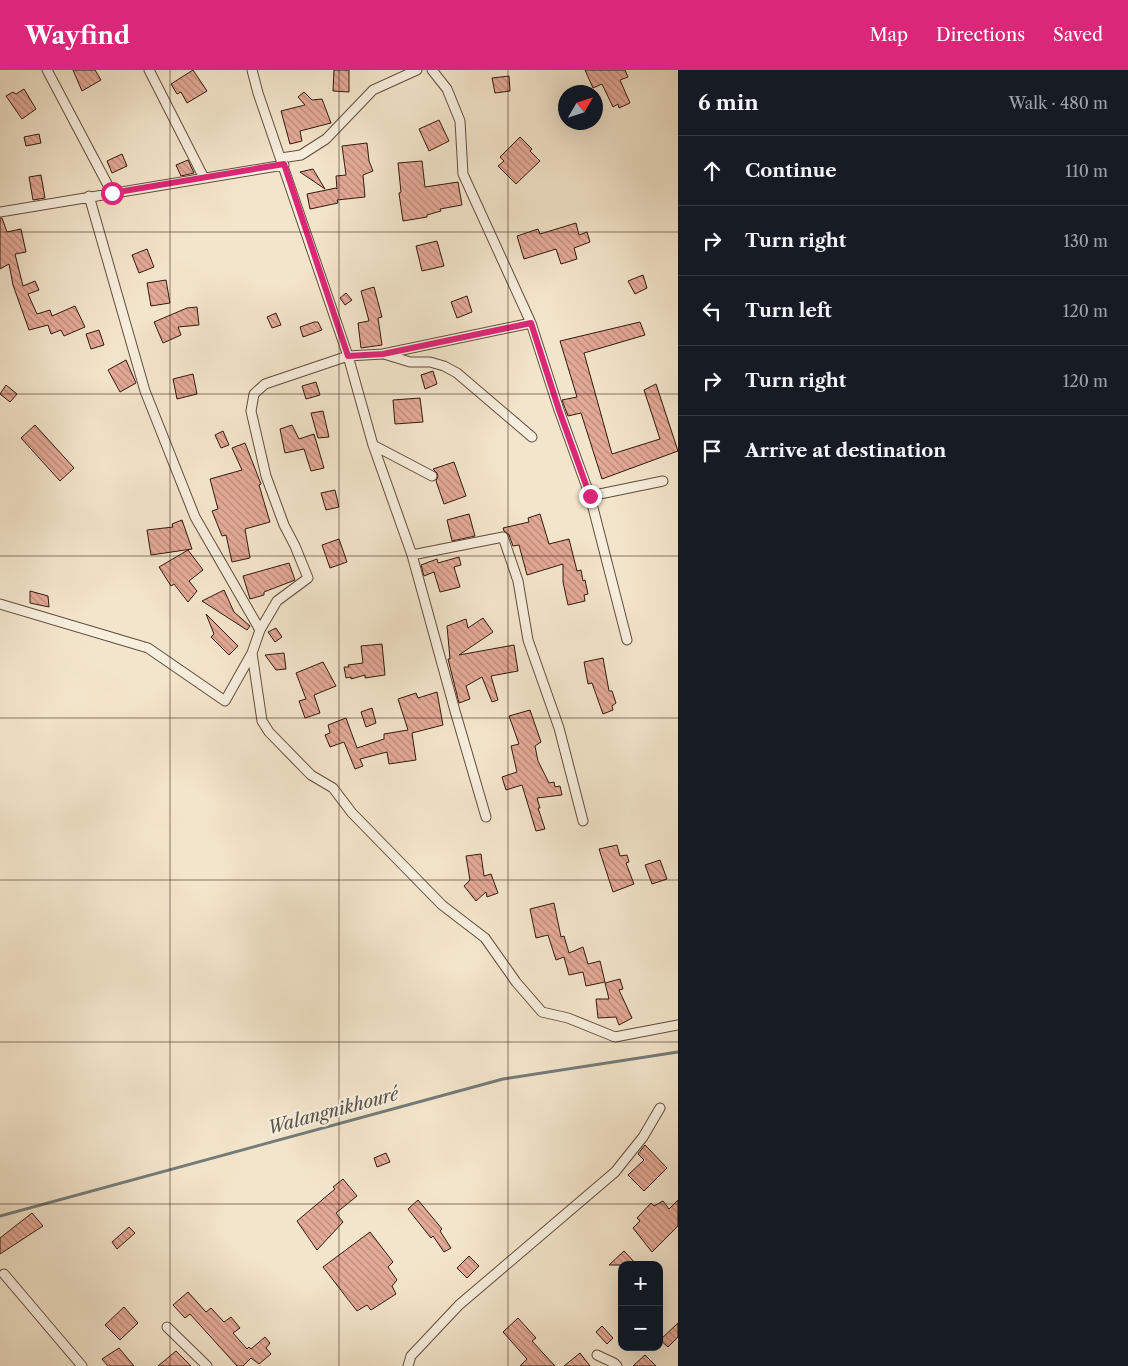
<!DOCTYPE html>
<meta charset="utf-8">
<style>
:root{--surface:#171b24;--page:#20242c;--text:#f1f3f6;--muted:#9ea1a6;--line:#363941;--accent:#db2777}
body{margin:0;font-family:"Libre Caslon Text",serif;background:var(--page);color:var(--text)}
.controls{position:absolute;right:15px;bottom:15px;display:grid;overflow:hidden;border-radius:10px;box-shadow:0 5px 20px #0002}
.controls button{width:45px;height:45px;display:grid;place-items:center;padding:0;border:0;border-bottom:1px solid var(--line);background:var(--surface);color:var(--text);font:25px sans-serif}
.compass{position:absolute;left:558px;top:15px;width:45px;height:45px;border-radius:50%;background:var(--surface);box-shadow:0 5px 20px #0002;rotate:51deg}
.stop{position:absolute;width:15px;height:15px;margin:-11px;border:4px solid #db2777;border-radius:50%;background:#fff}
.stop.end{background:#db2777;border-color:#fff;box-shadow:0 1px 5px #0008}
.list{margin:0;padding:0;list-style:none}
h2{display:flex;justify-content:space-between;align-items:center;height:65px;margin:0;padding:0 20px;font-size:21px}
h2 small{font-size:16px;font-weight:400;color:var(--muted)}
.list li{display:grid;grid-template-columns:32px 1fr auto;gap:15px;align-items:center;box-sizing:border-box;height:70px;padding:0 20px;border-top:1px solid var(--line)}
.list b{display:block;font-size:19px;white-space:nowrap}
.list em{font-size:16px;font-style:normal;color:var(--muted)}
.icon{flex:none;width:28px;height:28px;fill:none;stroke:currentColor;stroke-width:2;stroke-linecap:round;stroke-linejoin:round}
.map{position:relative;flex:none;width:678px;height:1296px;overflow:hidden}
header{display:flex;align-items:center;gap:30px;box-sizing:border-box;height:70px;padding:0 25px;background:var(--accent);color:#fff}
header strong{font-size:24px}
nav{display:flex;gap:28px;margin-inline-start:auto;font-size:18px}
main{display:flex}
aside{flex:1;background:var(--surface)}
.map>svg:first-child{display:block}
</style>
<header>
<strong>Wayfind</strong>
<nav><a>Map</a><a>Directions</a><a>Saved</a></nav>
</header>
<main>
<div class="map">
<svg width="678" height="1296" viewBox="0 0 678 1296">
<defs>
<pattern id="building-back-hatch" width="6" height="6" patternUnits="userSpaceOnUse" patternTransform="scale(1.25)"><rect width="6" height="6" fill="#e5aa98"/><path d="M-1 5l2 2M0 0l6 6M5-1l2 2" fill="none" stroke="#ba8a7a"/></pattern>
</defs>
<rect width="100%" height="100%" fill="#f3e5cb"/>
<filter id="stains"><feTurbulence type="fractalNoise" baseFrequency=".004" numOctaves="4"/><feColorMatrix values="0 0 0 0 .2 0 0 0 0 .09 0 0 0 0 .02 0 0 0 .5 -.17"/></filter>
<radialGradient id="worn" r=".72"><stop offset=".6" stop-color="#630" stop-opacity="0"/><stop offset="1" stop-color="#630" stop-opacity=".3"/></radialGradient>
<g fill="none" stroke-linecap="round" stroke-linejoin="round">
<path stroke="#747b79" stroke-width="3" d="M0,1146L503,1009L678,982"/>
</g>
<path fill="url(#building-back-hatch)" stroke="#321a0e" d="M73,0H95L101,10L82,21Z
M193,0L207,21L187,33L181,22L177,24L171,14Z
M334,0H349V22L333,21Z
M585,0H625L628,7L620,10L630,33L619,38L618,34L613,37L602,14L593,18Z
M509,6L510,21L495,23L492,8Z
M24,19L36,39L22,49L6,26L13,22L16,24Z
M304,22L312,30L322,29L331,53L300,61L302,71L290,74L281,41L305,35L298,27Z
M439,50L449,71L429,81L419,59Z
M39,64L41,73L26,76L24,67Z
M520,67L532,79L530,81L540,91L516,114L498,96L504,91L500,87Z
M367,73L369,91L373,101L363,105L365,127L337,130L338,133L310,139L307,124L336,118L337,119L336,106L346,105L342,76Z
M122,84L127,96L112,103L107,91Z
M188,90L194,103L181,106L176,95Z
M422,91L425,117L458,112L462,135L440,139L441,141L427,145V147L403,151L399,123L401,122L398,93Z
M313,99L325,119L300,102Z
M41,105L45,128L33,130L29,107Z
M0,148H2L7,162L21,159L26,182L15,184L23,216L35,211L39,220L28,224L37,244L50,240L52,246L75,236L85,257L64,266L61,260L51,264L48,255L29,260L13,215L9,194L0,199Z
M576,153L579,165L587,162L590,172L574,178L577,189L561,194L556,179L524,189L517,166L538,159L540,164Z
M437,171L444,196L422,201L416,176Z
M147,179L154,197L139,203L132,185Z
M643,205L647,218L635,224L628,211Z
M166,210L170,233L151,236L147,213Z
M374,217L382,247L378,248L382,275L361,278L358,253L369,251L361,221Z
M346,223L352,230L345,235L340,228Z
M467,226L472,242L457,248L451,232Z
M197,237L199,255L178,257L181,265L163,273L154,252L187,238Z
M276,243L281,255L272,258L267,247Z
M314,252H318L322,260L303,267L300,257Z
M640,252L645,265L584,283L612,384L660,369L644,320L656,314L678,381L602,409L581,343L568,346L562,330L577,327L560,271Z
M99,260L104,275L91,279L86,264Z
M126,290L136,313L120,322L108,300Z
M433,301L437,314L425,319L421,305Z
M193,304L197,324L177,329L173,309Z
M316,312L320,325L306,329L302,316Z
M6,315L17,324L10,332L0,324Z
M420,328L423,352L395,354L393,330Z
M323,341L329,367L318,368L311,343Z
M35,355L74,398L60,411L21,368Z
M292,355L299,369L314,364L324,398L311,401L304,379L285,383L280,359Z
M223,361L229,375L221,378L215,365Z
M245,373L261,414L259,415L270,452L245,459L250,488L232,492L226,465L222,466L212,441L218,439L210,409L242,400L232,378Z
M454,392L466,426L444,434L436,411L438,406L437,403L433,399Z
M335,420L339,437L326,440L321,423Z
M469,444L475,466L452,471L447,450Z
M540,444L549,474L569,469L577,501L581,500L583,511L585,510L588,524L584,525L585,531L568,535L563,512V494L527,505L519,475L513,476L509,465L504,461L503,458L529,452L528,448Z
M182,450L192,479L151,485L147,460L173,457L172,454Z
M339,469L347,492L330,498L322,475Z
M188,480L203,500L189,511L197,521L188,532L174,514L171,516L159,497Z
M459,487L461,495L454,497L460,517L440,522L434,502L424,506L421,495L437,489L438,493Z
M289,493L295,510L264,522V525L250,529L243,506Z
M224,520L234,542L250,556L247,560L202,531Z
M30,521L48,526L49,537L30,533Z
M206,544L238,576L229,585L211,567L214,564Z
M483,548L493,562L459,585L514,575L518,601L491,606L498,630L492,632L482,607L466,616L470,629L459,633L448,589H450L447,556L466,549L468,558Z
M276,558L282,567L275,572L268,562Z
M382,574L385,605L365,608V605L351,609V607L346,608L344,597H349L348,595L363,593L361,576Z
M284,583L286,599L276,600L265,585Z
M603,588L609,621H612L616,633L612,636L613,640L603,644L592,613L588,614L584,592Z
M323,592L336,616L314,625L320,643L305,648L299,631L306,629L296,603Z
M437,622L443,655L412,663L416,690L389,694L387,682L360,689L363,696L355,699L344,672L330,677L325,665L330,663L328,655L346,648L357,678L384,669V664L408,660L398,629L416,623L418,628Z
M372,638L376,653L366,657L361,642Z
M530,640L541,672L535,676L538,691L549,713L554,712L555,717L560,716L562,725L537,728L540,738H538L545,759L536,761L522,715L506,720L502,707L517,702L511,676L519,674L509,646Z
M617,775L620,786L627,785L629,792L626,793L634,814L613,822L599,779Z
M481,784L484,806L491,804L498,823L487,827L486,822L476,831L464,816L470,810L466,786Z
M660,790L667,809L652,814L645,795Z
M554,833L561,867L564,866L569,883L583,877L588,894L600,891L605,912L586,916L583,902L569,905L564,887L556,890L548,865L536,868L530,839Z
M620,909L623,919L619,920L632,948L619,955L616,947L598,948L596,929H609L605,913Z
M645,1075L667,1098L644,1121L628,1105L644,1090L638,1084Z
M386,1083L390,1092L377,1097L374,1088Z
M343,1109L357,1126L336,1143L343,1152L317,1180L297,1151L335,1119L333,1117Z
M418,1130L442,1159L440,1161L451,1178L444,1182L433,1166L431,1168L408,1139Z
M678,1130V1156L652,1182L633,1158L640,1151L637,1148L651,1133L654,1136L663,1131L669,1139Z
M32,1143L43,1156L0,1184V1168Z
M129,1157L135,1163L117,1179L112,1172Z
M370,1162L393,1192L388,1197L397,1210L392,1216L396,1224L371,1240L367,1235L357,1241L323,1197Z
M624,1181L637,1195H609Z
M469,1186L479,1196L467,1208L457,1198Z
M188,1222L206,1242L211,1238L224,1252L231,1247L240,1258L233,1263L247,1279L249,1277L251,1279L265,1267L270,1273L266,1278L271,1284L259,1294L251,1288L243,1296H237L190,1244L185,1248L173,1235Z
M124,1237L138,1253L120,1270L105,1255Z
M518,1248L536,1268L532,1271L555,1296H520L527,1289L503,1262Z
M678,1253V1267L668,1277L660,1270Z
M602,1256L613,1268L607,1274L596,1262Z
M119,1278L134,1296H108L102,1289Z
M176,1281L191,1296H158Z
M580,1283L590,1296H564Z
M645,1285L656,1296H633Z"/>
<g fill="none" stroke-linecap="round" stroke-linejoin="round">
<g stroke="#624d3d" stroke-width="11">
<path id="street" d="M47,0L112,123
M149,0L204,108
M252,0L258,23L348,286L373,375L412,485L455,641L486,747
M432,0L447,19L460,51L463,104L531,253
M281,88L301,85L326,69L373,20L417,0
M89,126L145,321L195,447L260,560
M0,142L284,95
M384,284L410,292H430L444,296L457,303L532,367
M373,375L432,406
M590,426L663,411
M412,485L503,467L518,511L528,570L559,658L583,751
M0,534L148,578L225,631L252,583
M627,570L590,426L559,340L531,253L383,284L348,286L265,314L254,324L251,341L266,406L284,455L295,476L308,508L277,531L260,560L252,583L262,651L269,662L311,705L333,718L352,743L442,835L485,868L516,912L542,942L568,948L615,967L678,955
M4,1204L82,1296
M167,1257L207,1296
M597,1285L614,1293L617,1296
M408,1296L411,1286L459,1235L615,1102L643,1067L660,1038"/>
</g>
<use href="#street" stroke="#f7eedd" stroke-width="9"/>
</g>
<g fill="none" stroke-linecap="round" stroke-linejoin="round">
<path stroke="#db2777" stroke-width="6" d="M112,123L284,94L348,286L383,284L531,253L559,340L590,426"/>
</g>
<path fill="none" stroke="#321a0e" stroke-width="1" stroke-opacity="0.55" d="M170,0V1296M339,0V1296M508,0V1296M0,162H678M0,324H678M0,486H678M0,648H678M0,810H678M0,972H678M0,1134H678"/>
<g text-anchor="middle" stroke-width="4.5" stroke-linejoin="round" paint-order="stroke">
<g font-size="18" font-style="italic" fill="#58534d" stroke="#f7eedd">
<text transform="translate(333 1041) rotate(-15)" y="6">Walangnikhouré</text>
</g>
</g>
<rect width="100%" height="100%" filter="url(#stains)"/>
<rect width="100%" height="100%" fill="url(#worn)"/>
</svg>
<div class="controls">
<button>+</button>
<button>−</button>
</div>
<svg class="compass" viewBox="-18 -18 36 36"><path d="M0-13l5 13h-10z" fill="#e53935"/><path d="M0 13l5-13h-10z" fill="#9ea1a6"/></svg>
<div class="stop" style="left:112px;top:123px"></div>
<div class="stop end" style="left:590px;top:426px"></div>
</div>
<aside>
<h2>6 min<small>Walk · 480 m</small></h2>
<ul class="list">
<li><svg class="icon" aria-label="ahead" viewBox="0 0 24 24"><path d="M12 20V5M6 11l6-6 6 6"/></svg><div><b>Continue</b></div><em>110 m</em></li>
<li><svg class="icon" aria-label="right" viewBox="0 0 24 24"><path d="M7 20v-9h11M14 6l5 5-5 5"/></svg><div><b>Turn right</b></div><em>130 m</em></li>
<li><svg class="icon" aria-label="left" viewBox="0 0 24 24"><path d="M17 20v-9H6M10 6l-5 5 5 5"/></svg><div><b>Turn left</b></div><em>120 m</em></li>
<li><svg class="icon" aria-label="right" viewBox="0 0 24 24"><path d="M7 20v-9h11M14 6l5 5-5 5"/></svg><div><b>Turn right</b></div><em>120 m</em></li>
<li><svg class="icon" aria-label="arrive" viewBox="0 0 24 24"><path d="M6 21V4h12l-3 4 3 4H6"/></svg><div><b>Arrive at destination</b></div></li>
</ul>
</aside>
</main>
